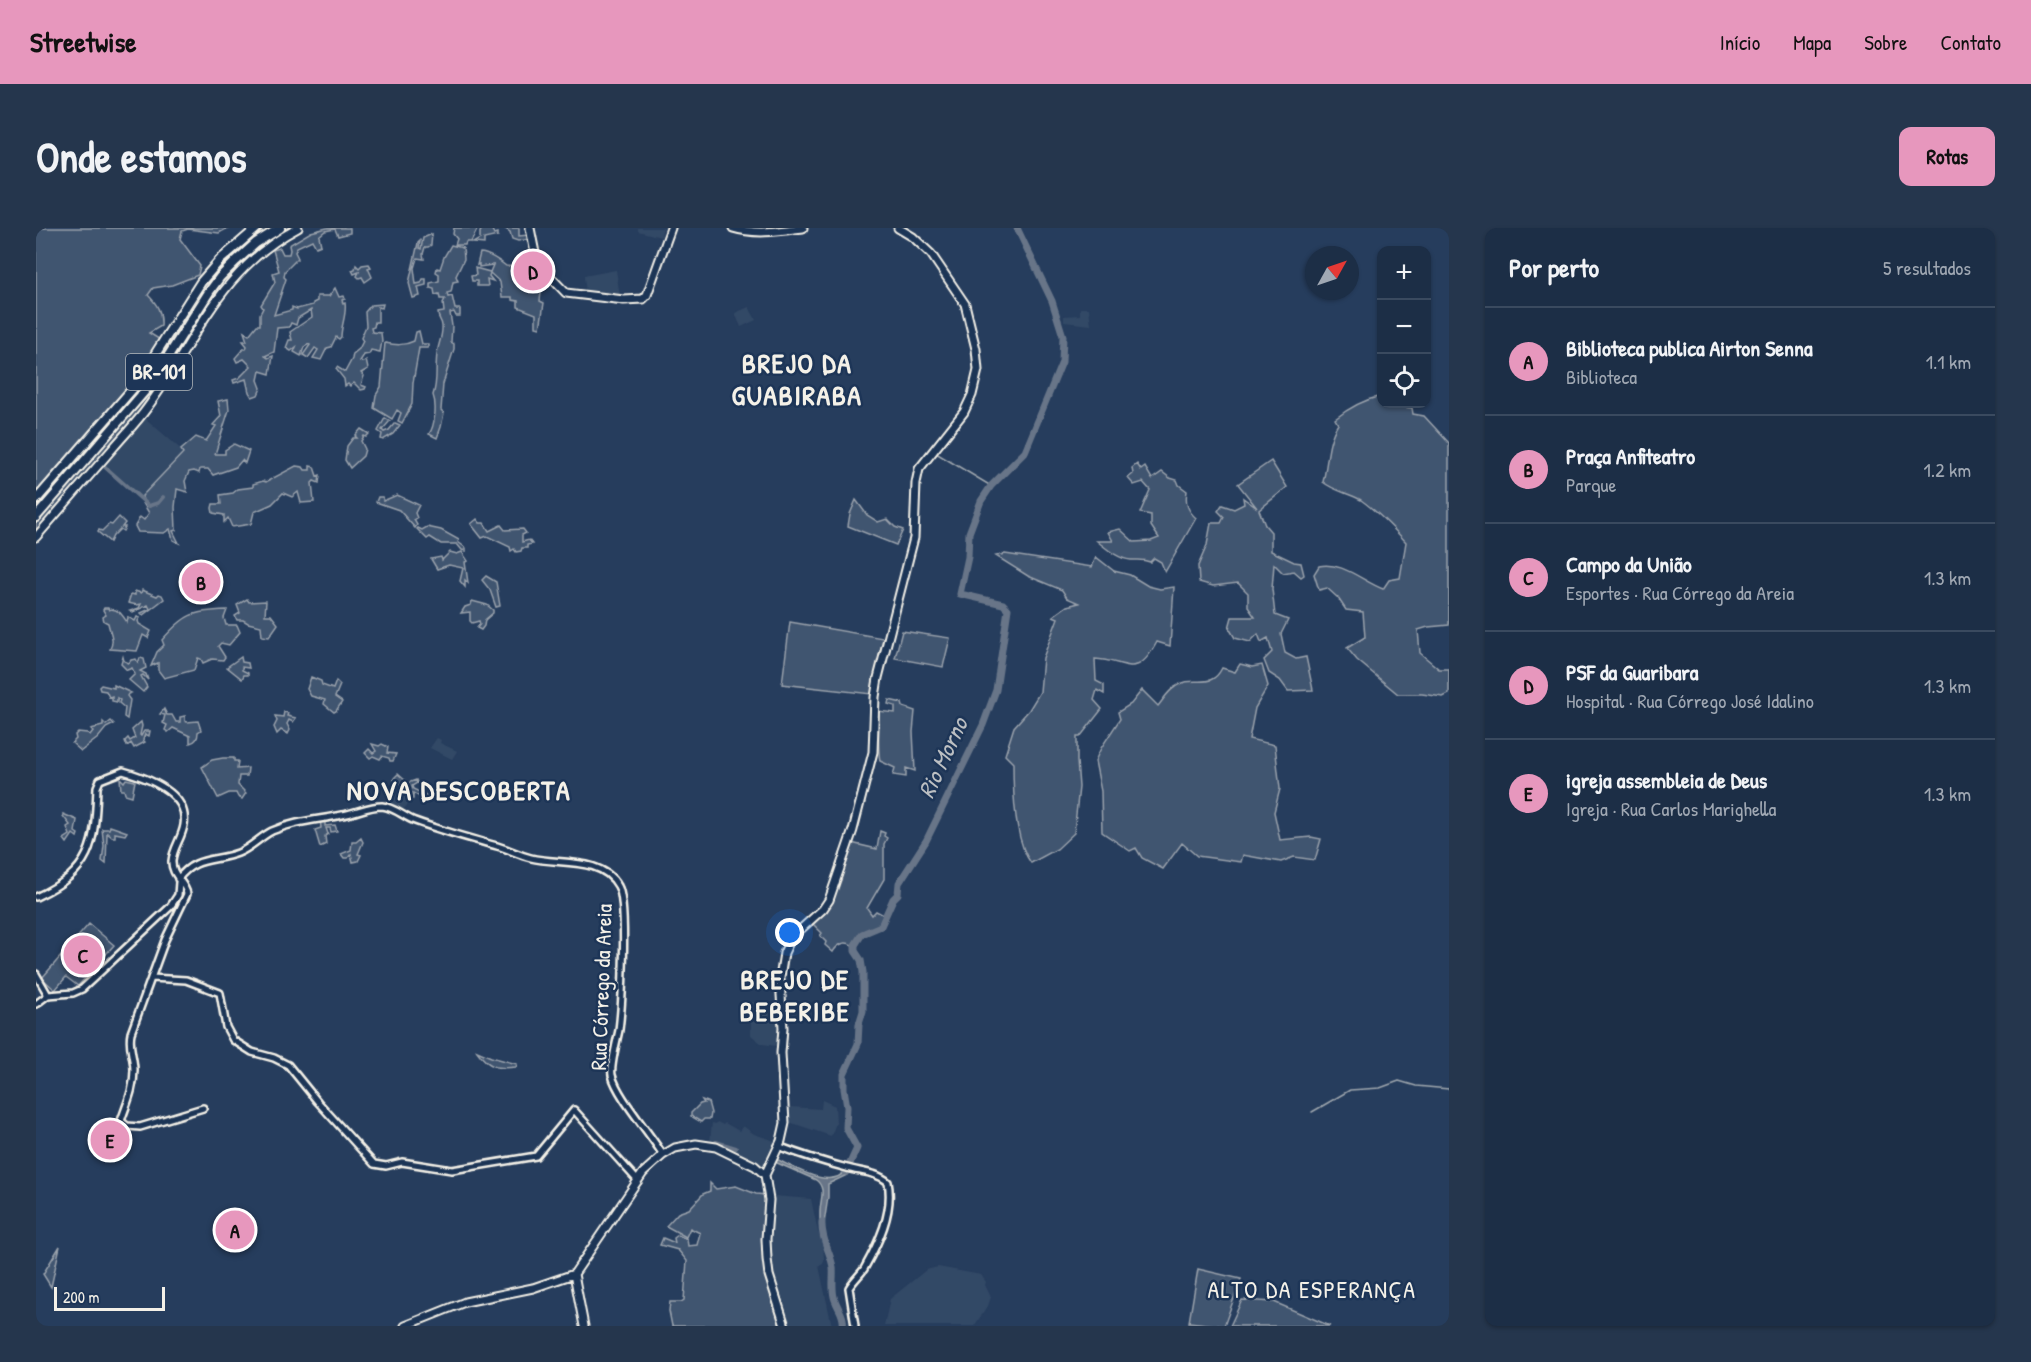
<!DOCTYPE html>
<html lang="pt">
<meta charset="utf-8">
<style>
:root{--surface:#1c2e46;--page:#25364d;--text:#f1f3f6;--muted:#a0a8b3;--line:#3a4a5f;--accent:#e797bd}
body{margin:0;font-family:"Patrick Hand",sans-serif;background:var(--page);color:var(--text)}
.controls{position:absolute;right:18px;top:18px;display:grid;overflow:hidden;border-radius:12px;box-shadow:0 2px 4px #0004}
.controls button{width:54px;height:54px;display:grid;place-items:center;padding:0;border:0;border-bottom:2px solid var(--line);background:var(--surface);color:var(--text);font:30px sans-serif}
.compass{position:absolute;left:1269px;top:18px;width:54px;height:54px;border-radius:50%;background:var(--surface);box-shadow:0 2px 4px #0004;rotate:50deg}
.scale{position:absolute;left:18px;bottom:15px;width:111px;box-sizing:border-box;padding-left:6px;border:3px solid #f4f1e8;border-top:0;font-size:16px;line-height:21px;white-space:nowrap;color:#f4f1e8;-webkit-text-stroke:4px #1d3557;paint-order:stroke}
.you{position:absolute;left:754px;top:705px;width:21px;height:21px;margin:-15px;border:4px solid #fff;border-radius:50%;background:#1a73e8;box-shadow:0 0 0 9px #1a73e833}
.badge{display:grid;place-items:center;width:39px;height:39px;border-radius:50%;background:var(--accent);color:#111;font-size:20px;font-weight:700}
.pin{position:absolute;translate:-50% -50%;border:3px solid #fff;box-shadow:0 2px 6px #0006}
.list{margin:0;padding:0;list-style:none}
h2{display:flex;justify-content:space-between;align-items:center;height:78px;margin:0;padding:0 24px;font-size:26px}
h2 small{font-size:20px;font-weight:400;color:var(--muted)}
.list li{display:grid;grid-template-columns:39px 1fr auto;gap:18px;align-items:center;box-sizing:border-box;height:108px;padding:0 24px;border-top:2px solid var(--line)}
.list b{display:block;font-size:22px;white-space:nowrap}
.list p{margin:0;font-size:20px;white-space:nowrap;color:var(--muted)}
.list em{font-size:20px;font-style:normal;color:var(--muted)}
.icon{flex:none;width:33px;height:33px;fill:none;stroke:currentColor;stroke-width:2;stroke-linecap:round;stroke-linejoin:round}
.map{position:relative;flex:none;width:1413px;height:1098px;overflow:hidden;border-radius:12px}
header{display:flex;align-items:center;gap:36px;box-sizing:border-box;height:84px;padding:0 30px;background:var(--accent);color:#111}
header strong{font-size:28px}
nav{display:flex;gap:33px;margin-inline-start:auto;font-size:21px}
.intro{display:flex;align-items:center;justify-content:space-between;box-sizing:border-box;height:144px;padding:0 36px}
h1{margin:0;font-size:42px}
.button{padding:15px 27px;border-radius:12px;background:var(--accent);color:#111;font-size:21px;font-weight:700}
main{display:flex;gap:36px;padding:0 36px}
aside{flex:1;background:var(--surface);border-radius:12px;box-shadow:0 2px 4px #0004}
.map>svg:first-child{display:block}
</style>
<header>
<strong>Streetwise</strong>
<nav><a>Início</a><a>Mapa</a><a>Sobre</a><a>Contato</a></nav>
</header>
<div class="intro"><h1>Onde estamos</h1><a class="button">Rotas</a></div>
<main>
<div class="map">
<svg width="1413" height="1098" viewBox="0 0 1413 1098">
<rect width="100%" height="100%" fill="#263d5d"/>
<filter id="ink" filterUnits="userSpaceOnUse"><feTurbulence type="fractalNoise" baseFrequency=".0167" numOctaves="2"/><feDisplacementMap in="SourceGraphic" scale="12" xChannelSelector="R" yChannelSelector="G"/><feConvolveMatrix kernelMatrix="1 2 1 2 8 2 1 2 1" color-interpolation-filters="sRGB"/></filter>
<g filter="url(#ink)">
<path fill="#334966" d="M602,0H627L625,9L602,3Z
M580,42L584,69L550,65L548,48Z
M713,79L720,92L705,99L699,85Z
M1044,80H1053L1055,97L1028,94V88L1044,87Z
M110,191L148,224L105,270L67,236Z
M401,510L405,512L404,515L421,523L416,531L394,520Z
M367,562L375,574L365,583L356,575L359,572L357,569Z
M715,774L741,776V818L726,816L715,807Z
M786,872L799,878L800,895L795,908L753,894L754,879L785,881Z
M681,894L687,897L689,895L703,903L707,898L718,906L742,914L731,939L725,940L693,921L674,914L676,895L680,896Z
M738,968L775,971L782,1004L787,1013L788,1032L787,1036L783,1038L796,1098H751L740,1059L735,1036L734,1021Z
M902,1039L945,1047L950,1054L949,1057L955,1069L952,1078L938,1098H848L854,1071L890,1042Z"/>
<path fill="#40546f" stroke="#9aa2ac" stroke-width="1.5" d="M0,0H192L183,5L152,1L146,3L144,11L164,38L162,47L136,57L117,60L112,67C121,76 126,84 125,98L113,105L126,113L95,156L0,267Z
M226,0H240L198,31L111,157L0,286V276L107,152L159,68L178,42Z
M248,0H258L193,52L163,92L128,154L91,202L0,306V294L117,162L183,55L220,18Z
M291,0H314V5L302,8L299,1L289,3L283,8L285,17L280,19L276,12L261,19L259,24L262,30L249,43L248,49L250,51L238,87L256,82V79L261,81L277,77V75L281,73V68H293L299,60L303,69L308,68L309,71L306,72L307,76L309,75C311,86 305,97 305,109L303,111L300,109L295,119L291,120L285,132L277,130L282,122L279,120L272,130L267,127L274,117L273,116L268,119L265,128L258,124L260,119L255,123L250,120L253,112H256L254,104L276,89L275,82L262,90L260,97L255,95L253,99L241,100L238,124L229,128L232,130L237,128L234,146L224,143L222,152L225,160L222,167L216,169L213,164L210,151L198,155L197,152L203,150L215,138L208,131L201,134L199,130L207,121H210L211,118L207,113H211L208,104L213,107L221,97H224V86L227,80L225,77L239,54L237,45L243,43L237,22L244,20L247,26H253L254,22L253,17L275,4Z
M418,0H442L435,14H430L429,17H419L421,11L417,6Z
M447,0H455L458,6L462,5V8L448,11V16L437,15L444,11V4Z
M468,0H483V8L493,7L494,11L482,13L476,11L474,4Z
M396,6L395,17L392,19H389L387,26L388,31L381,30L378,40L380,56L385,55L387,51H390V57L382,59L384,68L377,70L373,55L382,15L384,13L383,20L385,21L387,10Z
M415,17L427,20L428,31L420,48L422,53L417,54L415,64L411,65L412,69L416,68L419,81H424V88H420L418,84L414,85L416,98L415,114L418,116V121L407,156L405,182L408,185L405,199L401,210L393,206C399,198 401,177 397,167C402,154 399,140 401,126C402,117 407,107 406,98C406,92 402,92 402,85L408,84L407,75L409,71H404L403,66L399,67L398,61L394,60V55L403,53V46L400,44L401,40L404,41L408,29Z
M444,25C452,25 464,33 470,38L484,39L493,36L494,45L500,46L497,50L499,52L497,55L500,58L502,56L505,64L504,73L508,75L504,100L500,99V86L482,79V73L476,72V69H466L464,54L454,45L453,48L457,53L451,51L452,58H441V53H436L435,48L440,47L439,40L454,44L457,37L443,39V36L441,37Z
M333,36L335,39L332,40L336,49L329,54L326,49L323,50L321,48L323,44L318,46L316,42L319,41L320,37L323,40L326,37Z
M347,76L346,80L342,79V94H339L338,99L335,100L336,104L345,105L346,113L344,124L335,122L333,126L328,127L324,133L327,134L330,132L332,141L325,145L328,148L325,157L330,159L329,161L325,162L318,155L314,158L312,156L309,158L308,151L300,141L301,139L309,144L316,131L317,126L323,121L327,113L325,110L330,98L329,84L335,77Z
M383,103L386,116H392V120H383L377,155L376,176L366,195L362,193L365,185L361,182L356,191L338,180L340,167L345,159L349,115C359,117 368,118 378,113L380,104Z
M1345,168L1346,176H1352L1355,178L1376,180L1377,186L1388,188L1413,215V397L1392,399L1382,402L1384,425L1403,441H1413V466L1407,469L1386,466H1362L1321,432L1311,420L1329,409L1327,384L1310,382L1302,370L1291,360L1283,362L1278,346L1283,338C1306,333 1326,353 1347,361L1353,352L1364,350L1370,314C1359,302 1339,282 1325,272C1313,265 1298,263 1287,254C1292,234 1291,213 1302,196L1299,191C1314,179 1327,172 1345,168Z
M192,171L193,182L179,226H189V222L198,216L213,223L209,235L206,232L200,239L177,247L172,241H164L163,245L158,243L153,244L149,253L151,264L141,261L139,279L140,302L137,303L143,315L137,312L134,301L128,305L102,304L99,298L104,289L108,292L113,285L107,275L106,268L147,225L145,222L160,209L170,213L180,198L177,197L185,188L182,173Z
M349,190L354,193L346,202L348,204L353,202L359,195L364,197L357,206L347,212L345,211L346,206L342,203Z
M325,201L333,206L330,209L328,208L325,213L329,221L327,228L314,240L309,232L311,218L317,210H321L319,208Z
M1235,233L1251,259L1223,282L1229,297L1235,304V323L1258,334L1265,335L1268,347L1265,349L1258,343L1247,345L1238,336L1236,361L1239,387L1252,392L1245,406L1249,425L1260,431L1270,429L1277,462L1252,463L1244,452L1233,445L1228,432L1236,424L1232,410L1225,414L1222,406L1214,414L1199,410L1193,400L1196,389H1219L1212,379V365L1202,355L1177,358L1163,354L1162,338L1171,317L1175,295H1185L1188,289L1182,283L1186,277L1198,281L1208,276L1207,270L1221,280L1202,256Z
M1101,236L1105,242L1109,239L1116,251L1126,244L1134,250L1141,252L1143,257L1151,263C1149,274 1151,282 1160,290L1129,344L1125,334L1118,330L1114,334C1107,331 1103,332 1095,332C1082,331 1071,321 1061,313H1077L1072,304L1084,301L1098,314L1115,313L1123,310L1115,298V287L1104,285L1114,262L1107,254L1098,257L1092,250L1097,246L1096,240Z
M260,238L267,239L269,242H274V238L278,239L281,248L284,247L283,255L278,253L276,255L278,274L265,275L262,264L256,269L247,265L236,276L218,284L215,296L196,299L192,290L188,294V287L177,285L176,280L177,276H185L184,267L197,265L202,261L217,259V256L227,253L230,254Z
M361,267L383,277L379,285L381,290L378,292L381,297L379,300L363,282L340,274L342,269H347V273Z
M820,272L831,287L842,294L851,291L859,299L867,302L860,317L812,298L814,286Z
M83,289L89,295L86,299H89L87,303L84,301L77,308L74,314L62,304L63,302L66,303L73,296L76,297Z
M441,291L444,295H448L453,303L465,297L469,302L487,301L490,305L486,307V314L493,312L496,316L491,317V320H486L485,323L480,324L478,321L475,323L474,319L451,308L446,310L435,296Z
M391,299L405,302L423,312L422,314L430,320V323L426,322L421,316H405L394,309L391,311L381,301L382,300L386,302Z
M414,324L421,326L426,324L432,333L429,334L432,355L429,352V359L424,353L427,340L413,337L401,341L395,331L405,329L406,332Z
M969,326L1056,339L1060,329L1078,343L1094,347L1112,358L1124,361L1138,359L1134,418L1121,414C1100,453 1092,433 1059,431L1060,453L1068,457V466L1061,462L1058,472L1066,481L1044,509H1041V533L1043,559L1038,605L1021,621L995,635C979,614 977,562 977,535L969,527L978,499L993,482L1004,464L1007,430L1022,390L1017,388L1031,378L1043,375L1031,370L1026,362L992,348L960,328Z
M161,334L180,346L170,363L158,365L152,361Z
M450,348L460,354L464,378L460,379L454,362L446,352Z
M106,362L121,368L123,366L126,367L128,371L107,387L105,385L114,381L112,377L97,384L94,383L103,380L105,376L101,377L92,375L95,366L99,367V363L105,365Z
M211,371L213,374L230,373L229,387H235L242,396L233,409L226,408L225,398L212,395L207,392H201L199,388L204,385L201,377Z
M436,373L451,377L457,382V385L449,392L448,398L445,402L441,400L444,396L443,393L436,395L434,393V384L425,385L429,379L435,377Z
M68,380H72L73,382L75,381C84,382 86,387 91,394L92,389L99,393L101,389L104,390L102,393L103,396L115,403L112,410L107,407L101,423L74,421C79,411 74,405 72,395L68,393L67,389L70,387L67,382Z
M191,382L188,390L190,397H201L204,404L193,417L185,415L182,418L189,429L187,432L176,431L167,435L165,431L162,430L158,442L128,450L122,442V435L115,438L121,424L128,417L126,412C149,386 156,383 191,382Z
M754,394L847,410L836,466L746,456Z
M866,403L914,410L907,439L859,430Z
M87,429L88,433L93,435L95,432L100,431L102,435L104,430L108,431L110,440L104,443L110,446L112,452L107,447L105,448L111,459L107,464L93,452L99,446L96,440L91,442L85,436Z
M205,429L206,434L212,435L213,440L206,439V442L212,445V447H208L206,451L191,439Z
M1204,436L1216,439L1226,437L1232,458L1219,480L1213,511L1239,517L1244,561L1238,584L1244,612L1275,609L1285,611L1279,632L1258,629L1245,634L1207,627L1205,634L1161,628L1146,615L1127,641L1106,630L1100,620L1094,623L1066,604L1065,563L1059,533L1065,520L1084,491L1082,484L1095,476L1106,462L1122,478C1127,472 1132,463 1139,459C1157,445 1174,464 1186,440L1199,444Z
M275,449L285,453L286,457L297,461L300,453L304,457L299,469L306,474L300,483L298,484L288,476L289,472L275,468L271,461Z
M65,457L78,460V457L95,465L92,466L91,468L94,472L91,491L88,489L89,480L83,475L84,472L81,470V474L76,473V468L73,469L70,463L64,462L63,459Z
M853,472L866,475L867,479L879,483L877,504L879,543L870,540V549L857,547L859,540L844,533C841,516 844,500 842,483L859,485V478L852,476Z
M128,481L131,487H136L140,494H144V489L149,488V493L151,494L162,493L165,502L162,504C162,510 160,514 154,515V508L137,500L132,504L129,502L131,497L127,495L129,487L124,486Z
M248,484L252,485L251,488L260,490L257,494L253,492L251,496L254,502L252,506L245,502L241,506L238,499L241,493L239,488L247,489Z
M75,493L78,496L70,500L62,510L45,523L36,515L40,511L39,507L42,504L51,505L54,507L57,503L55,501L67,498V494L70,497Z
M105,494L106,498L104,507L105,508L108,503H114L113,508L109,506L107,512L109,514L98,520L95,515L91,518L89,513L92,510L94,513L99,510L96,502Z
M336,516L343,518L346,516L352,519L351,525L360,526L357,533H354L353,530L346,528L344,531L337,528L334,530L329,525L333,521L337,525L340,523Z
M187,530H198V533H202L201,541L212,540L211,548H203L202,557L210,565L206,571L202,569L200,565H193L182,570L166,539L176,532Z
M362,546L372,555L380,552L381,555L376,558L377,561L390,567L388,571L377,565V571L374,572L364,555L358,552V550Z
M84,550L88,554L90,551L99,553L96,568L89,566L88,562H85Z
M27,586L41,592L39,604L42,606L41,609L37,606L31,615L28,611L34,607L31,599L34,597L27,588Z
M284,591H289V598L299,597L301,603L295,604L294,600H290L292,606L289,608L290,616L284,619L279,602L285,600Z
M74,598L91,604L89,607L79,605V609H76L71,605L70,636L66,633L68,618L66,601H73Z
M844,603L849,605L848,608L851,610L848,616V651L831,680L836,687L840,683L848,687L843,697L826,704L816,717C809,712 801,717 797,724L789,717L790,714L784,708L786,705L775,694L791,681L815,615L841,621Z
M325,610L327,614L322,626L325,627L322,633L317,634L315,626L312,630H308L305,626L315,622L316,614H320Z
M53,696L78,717L42,758L30,749L19,762L6,750Z
M441,823L455,829L481,836L480,839C461,841 453,840 441,823Z
M666,872L672,874L675,885L674,891H668L665,894L655,888V885L664,876L668,875Z
M674,955L680,961L700,958L720,966L730,967L728,1010L747,1098H636L633,1083L634,1074H645L648,1072L651,1033L642,1022L624,1017L627,1010L639,1015L638,1010L642,1007L651,1011L652,1018L661,1017L664,1005L654,1000L650,1009L630,998L642,985L653,981L667,966L674,963Z
M24,1018L15,1059L7,1046Z
M1162,1041L1205,1051L1188,1098L1153,1094Z
M1206,1072L1238,1074L1294,1098H1194Z"/>
<path fill="#677588" stroke="#9fa7ae" stroke-width="1.5" d="M740,931C758,939 795,963 810,942L813,943L811,947L792,956V969L787,1002L784,1003C784,997 784,990 784,984C784,971 791,961 780,952L739,934Z"/>
<g fill="none" stroke-linecap="round" stroke-linejoin="round">
<path stroke="#9fa7ae" stroke-width="1.5" d="M900,225L955,258
M1276,884L1314,862L1344,860L1363,853L1380,858L1413,861"/>
<path stroke="#677588" stroke-width="4" d="M69,239L113,278L122,275L127,269
M680,914L700,920"/>
<path stroke="#677588" stroke-width="7" d="M810,944L821,920L810,900L811,879L808,861V846L822,816L823,796L827,783V744L825,732L819,723V717L826,706L845,698L857,671L862,666L863,655L890,613L947,497L960,462L972,381L967,376L924,366L932,329L933,305L945,273L955,258L989,224L1026,134L1027,108L1016,73L981,0
M786,994C785,1011 794,1023 797,1039C798,1050 795,1063 799,1072C802,1081 809,1088 807,1098"/>
<g stroke="#f4f1e8" stroke-width="10">
<path id="minor" d="M142,651C159,628 178,634 202,625C215,620 224,609 236,603C259,593 282,592 306,587C320,585 332,578 346,578C358,579 368,589 379,593C406,603 433,610 461,618C472,621 483,627 495,630C522,637 566,628 582,658C592,675 586,778 583,802C581,812 574,839 576,847C581,868 614,905 627,927
M0,669C56,643 59,617 61,559L64,552L87,543C112,550 153,565 148,597C146,610 137,620 136,633C135,647 149,654 151,666L129,712L95,805C92,818 98,829 98,842C98,861 91,875 85,893L91,898L104,899L167,880
M0,746L12,767
M115,750L150,752L184,765L190,799L197,812L216,824L238,830L252,837L282,874L338,936L350,938L366,934L416,942L500,928L538,882L602,953
M0,776L12,767L37,765L46,761L134,679L142,667L143,654
M742,918C765,927 788,934 811,940C824,944 841,944 852,954C858,984 842,1016 828,1041C823,1048 817,1053 813,1060L819,1098"/>
</g>
<g stroke="#f4f1e8" stroke-width="11">
<path id="major" d="M494,0L501,35L530,65L588,72L607,71L611,67L635,0
M697,0C719,7 744,3 767,0
M0,309C26,279 52,249 78,219C89,206 101,194 111,180C161,112 182,42 262,0
M538,1046L548,1098
M369,1098L429,1074L497,1060L538,1046L607,945L627,927L639,920L660,916L680,919L719,938L729,947
M749,1098L733,1047L731,1031L730,1011L733,972L729,947L745,913L749,895L745,825L747,800L744,750L748,725L755,710L787,681L793,672L817,602L837,524L839,469L842,450L878,310L880,255L883,241L928,184L936,167L942,142L940,121L929,76L895,26L877,9L862,0"/>
</g>
<g stroke="#f4f1e8" stroke-width="12">
<path id="highway" d="M0,272L99,158L165,54L184,32L221,0
M0,289L114,157L173,64L184,49L200,33L220,15L244,0"/>
</g>
<use href="#minor" stroke="#1d3557" stroke-width="5"/>
<use href="#major" stroke="#1d3557" stroke-width="7"/>
<use href="#highway" stroke="#1d3557" stroke-width="8"/>
</g>
</g>
<g text-anchor="middle" stroke-width="5" stroke-linejoin="round" paint-order="stroke">
<rect fill="#1d3557" stroke="#b4b9bc" stroke-width="1.5" x="90" y="126" width="66" height="36" rx="4.5"/>
<g font-size="21" font-weight="bold" fill="#f4f1e8">
<text x="123" y="151">BR-101</text>
</g>
<g font-size="22" fill="#f4f1e8" stroke="#1d3557">
<text transform="translate(565 759) rotate(-88)" y="8">Rua Córrego da Areia</text>
</g>
<g font-size="24" font-style="italic" fill="#bcbfc2" stroke="#1d3557">
<text transform="translate(907 530) rotate(-65)" y="8">Rio Morno</text>
</g>
<g font-size="24" letter-spacing="1.5" fill="#f4f1e8" stroke="#1d3557">
<text x="1276" y="1070">ALTO DA ESPERANÇA</text>
</g>
<g font-size="28" font-weight="bold" letter-spacing="1.5" fill="#f4f1e8" stroke="#1d3557">
<text x="761" y="145">BREJO DA<tspan x="761" dy="32">GUABIRABA</tspan></text>
<text x="423" y="572">NOVA DESCOBERTA</text>
<text x="759" y="761">BREJO DE<tspan x="759" dy="32">BEBERIBE</tspan></text>
</g>
</g>
</svg>
<div class="controls">
<button>+</button>
<button>−</button>
<button><svg class="icon" aria-label="locate" viewBox="0 0 24 24"><circle cx="12" cy="12" r="6"/><path d="M12 2v4M12 18v4M2 12h4M18 12h4"/></svg></button>
</div>
<svg class="compass" viewBox="-18 -18 36 36"><path d="M0-13l5 13h-10z" fill="#e53935"/><path d="M0 13l5-13h-10z" fill="#a0a8b3"/></svg>
<div class="scale">200 m</div>
<div class="you"></div>
<div class="pin badge" style="left:199px;top:1002px">A</div>
<div class="pin badge" style="left:165px;top:354px">B</div>
<div class="pin badge" style="left:47px;top:727px">C</div>
<div class="pin badge" style="left:497px;top:43px">D</div>
<div class="pin badge" style="left:74px;top:912px">E</div>
</div>
<aside>
<h2>Por perto<small>5 resultados</small></h2>
<ul class="list">
<li><span class="badge">A</span><div><b>Biblioteca publica Airton Senna</b><p>Biblioteca</p></div><em>1.1 km</em></li>
<li><span class="badge">B</span><div><b>Praça Anfiteatro</b><p>Parque</p></div><em>1.2 km</em></li>
<li><span class="badge">C</span><div><b>Campo da União</b><p>Esportes · Rua Córrego da Areia</p></div><em>1.3 km</em></li>
<li><span class="badge">D</span><div><b>PSF da Guaribara</b><p>Hospital · Rua Córrego José Idalino</p></div><em>1.3 km</em></li>
<li><span class="badge">E</span><div><b>igreja assembleia de Deus</b><p>Igreja · Rua Carlos Marighella</p></div><em>1.3 km</em></li>
</ul>
</aside>
</main>
